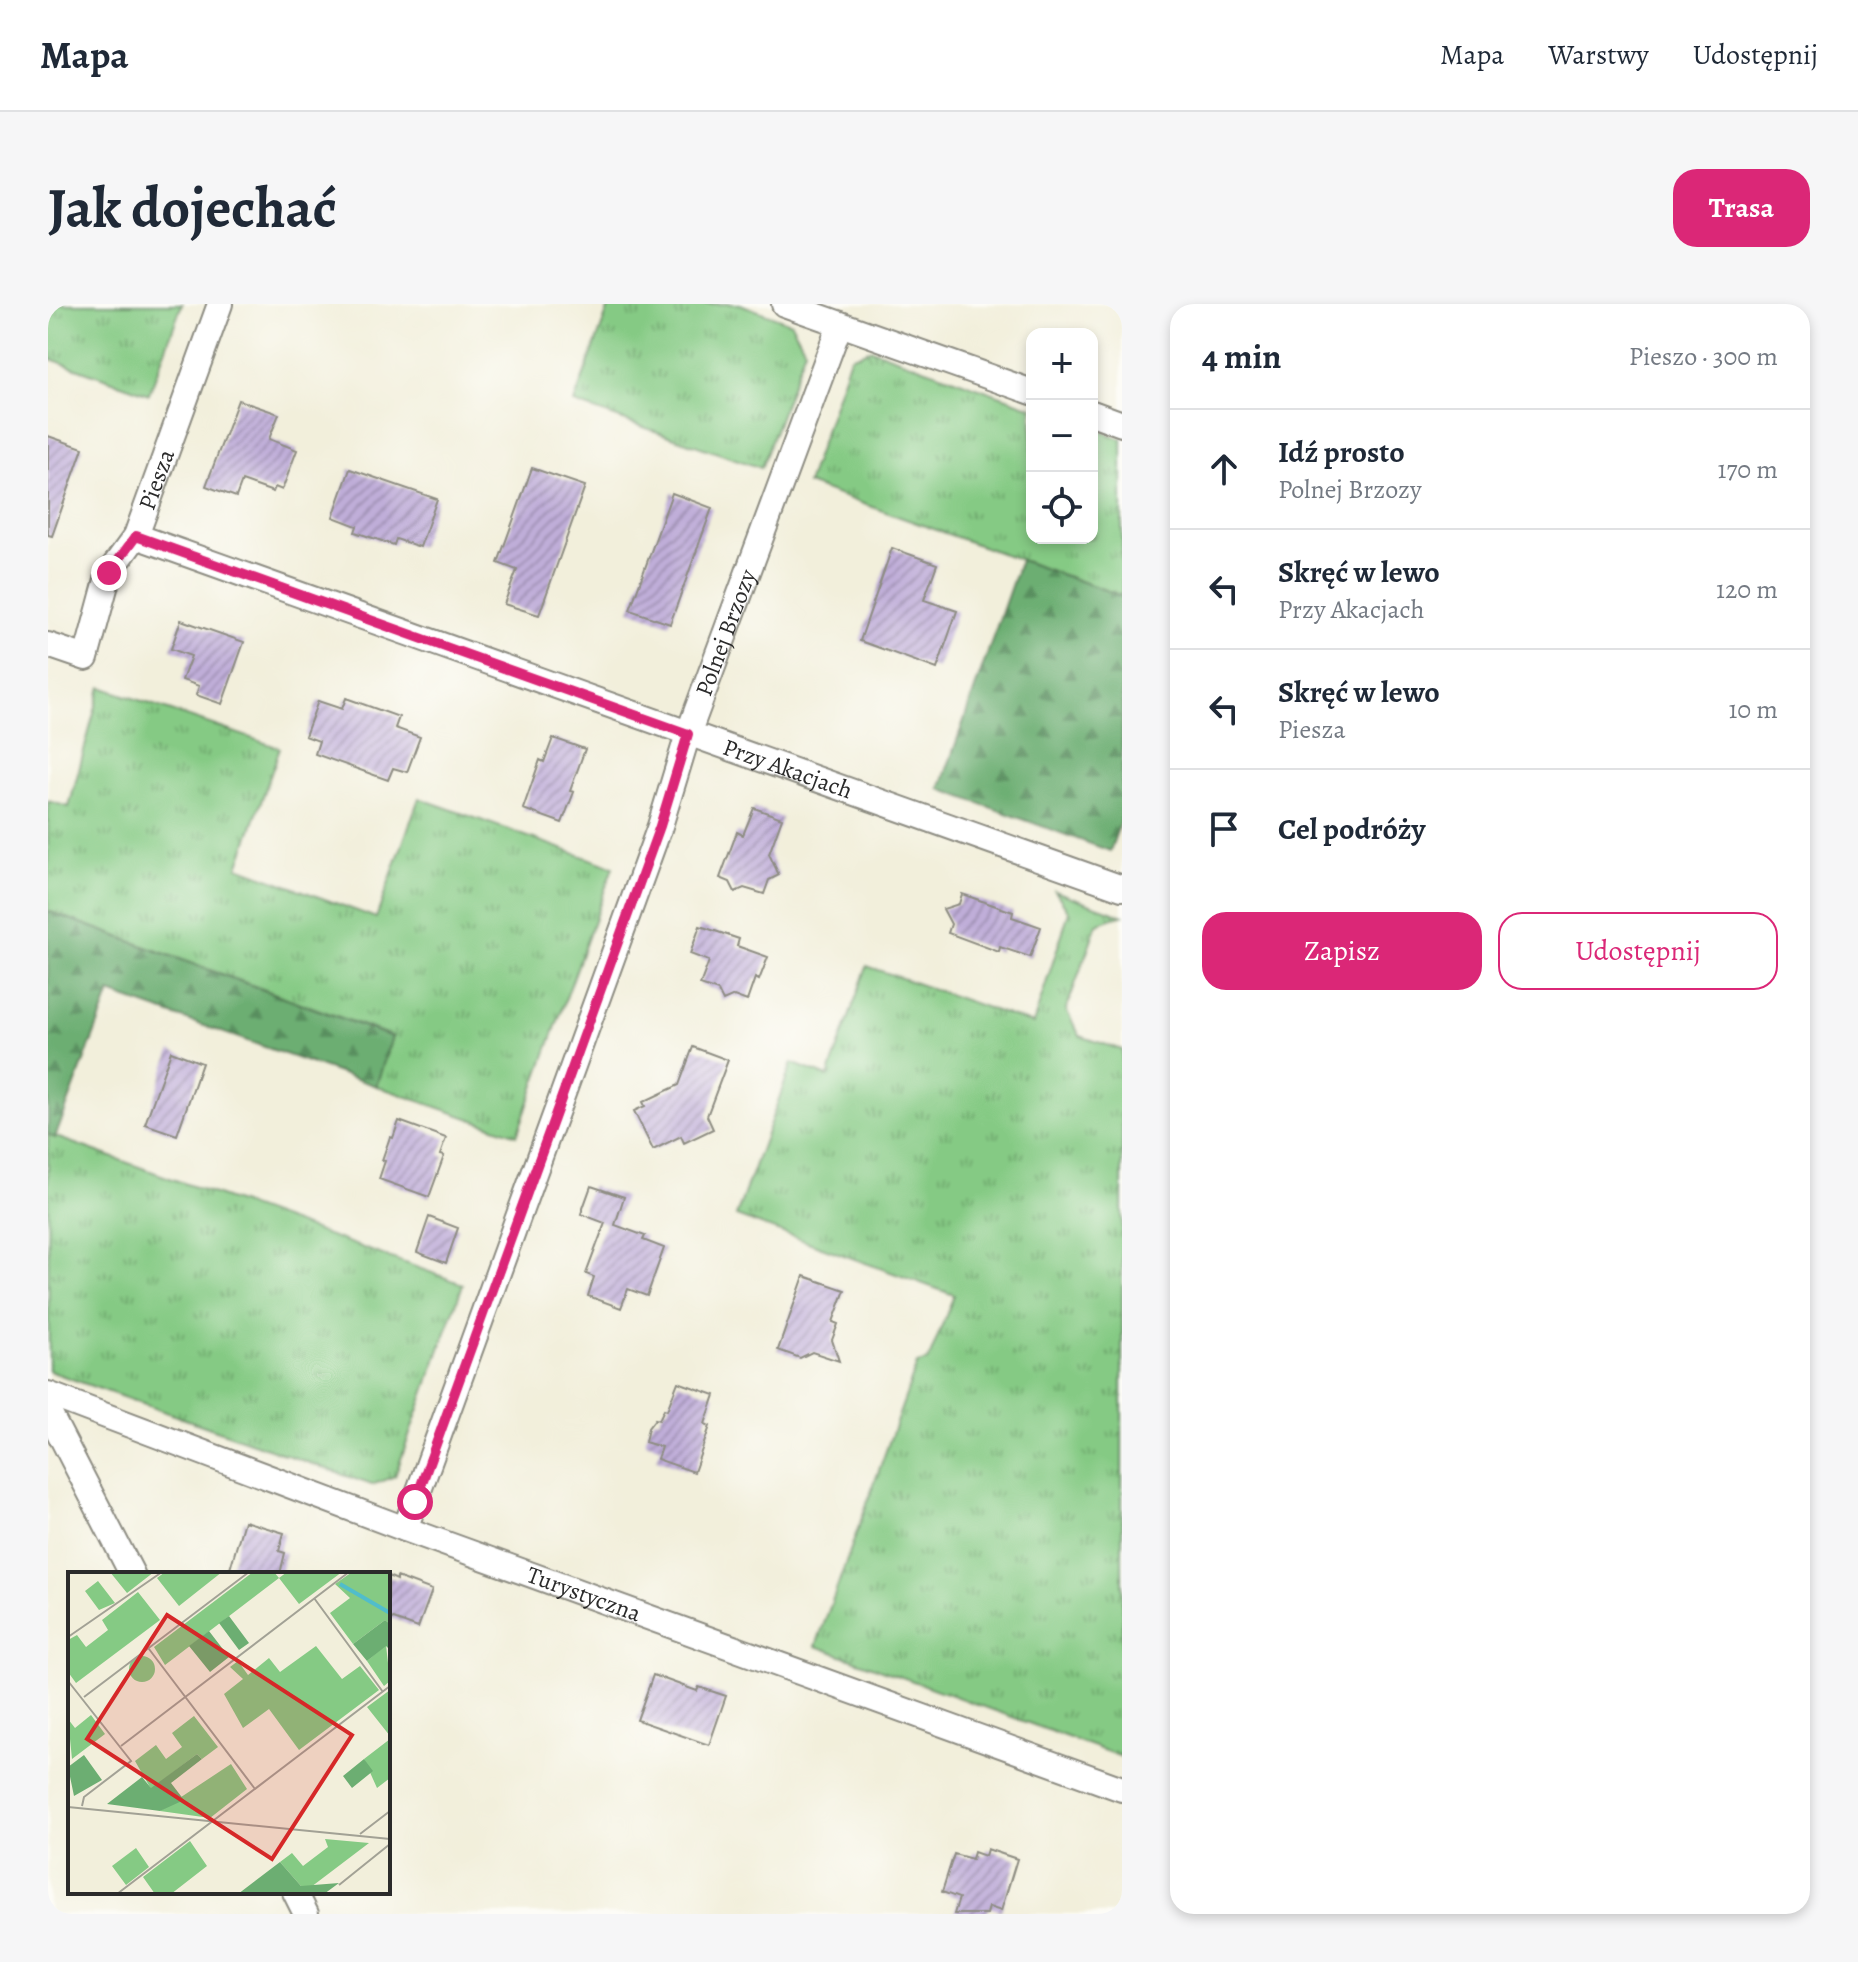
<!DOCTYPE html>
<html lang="pl">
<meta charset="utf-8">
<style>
:root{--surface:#fff;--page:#f6f6f7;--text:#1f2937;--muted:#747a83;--line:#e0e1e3;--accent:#db2777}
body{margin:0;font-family:Alegreya,serif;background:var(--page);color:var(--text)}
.controls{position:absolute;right:24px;top:24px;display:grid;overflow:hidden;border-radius:16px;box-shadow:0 4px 12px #0003}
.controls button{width:72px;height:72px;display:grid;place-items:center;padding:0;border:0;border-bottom:2px solid var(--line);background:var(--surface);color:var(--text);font:40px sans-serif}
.stop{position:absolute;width:24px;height:24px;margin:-18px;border:6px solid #db2777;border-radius:50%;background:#fff}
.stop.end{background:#db2777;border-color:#fff;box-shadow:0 2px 8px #0008}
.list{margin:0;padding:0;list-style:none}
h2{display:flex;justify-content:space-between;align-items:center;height:104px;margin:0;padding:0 32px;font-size:34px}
h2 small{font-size:26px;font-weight:400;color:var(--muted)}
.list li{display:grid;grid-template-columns:52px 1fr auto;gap:24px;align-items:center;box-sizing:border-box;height:120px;padding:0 32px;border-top:2px solid var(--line)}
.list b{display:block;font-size:30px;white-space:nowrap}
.list p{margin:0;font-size:26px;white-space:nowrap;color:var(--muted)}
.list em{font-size:26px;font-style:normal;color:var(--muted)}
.actions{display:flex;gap:16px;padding:24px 32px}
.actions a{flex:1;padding:18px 0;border:2px solid var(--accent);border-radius:24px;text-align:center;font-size:28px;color:var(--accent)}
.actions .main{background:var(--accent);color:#fff}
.icon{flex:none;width:44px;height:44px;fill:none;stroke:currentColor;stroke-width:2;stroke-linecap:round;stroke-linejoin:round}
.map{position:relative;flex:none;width:1074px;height:1610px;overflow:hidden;border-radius:24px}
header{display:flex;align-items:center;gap:48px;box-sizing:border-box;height:112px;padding:0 40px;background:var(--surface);border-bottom:2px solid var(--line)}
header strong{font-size:38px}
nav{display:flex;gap:44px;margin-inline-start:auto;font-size:28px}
.intro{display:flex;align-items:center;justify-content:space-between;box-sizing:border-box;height:192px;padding:0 48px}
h1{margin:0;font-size:56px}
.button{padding:20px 36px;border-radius:24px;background:var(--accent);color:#fff;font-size:28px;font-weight:700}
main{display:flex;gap:48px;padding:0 48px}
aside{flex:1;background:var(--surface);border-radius:24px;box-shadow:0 4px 12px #0003}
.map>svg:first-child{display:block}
</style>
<header>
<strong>Mapa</strong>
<nav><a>Mapa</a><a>Warstwy</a><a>Udostępnij</a></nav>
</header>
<div class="intro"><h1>Jak dojechać</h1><a class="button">Trasa</a></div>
<main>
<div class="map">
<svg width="1074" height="1610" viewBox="0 0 1074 1610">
<defs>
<pattern id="grass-tufts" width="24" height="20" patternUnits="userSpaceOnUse" patternTransform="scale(2)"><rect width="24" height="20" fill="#85ca84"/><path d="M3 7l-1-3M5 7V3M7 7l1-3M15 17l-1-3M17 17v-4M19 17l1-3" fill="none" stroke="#6da46c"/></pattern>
<pattern id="forest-firs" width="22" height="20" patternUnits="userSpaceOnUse" patternTransform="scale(2)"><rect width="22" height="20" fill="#6cae72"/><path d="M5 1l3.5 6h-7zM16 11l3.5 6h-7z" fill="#598e5e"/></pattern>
<pattern id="building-hatch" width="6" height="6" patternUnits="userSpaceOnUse" patternTransform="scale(2)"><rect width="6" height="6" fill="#c0aed9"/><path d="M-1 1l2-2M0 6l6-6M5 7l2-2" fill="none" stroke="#9c8eb0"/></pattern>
</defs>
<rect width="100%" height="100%" fill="#fdfcf7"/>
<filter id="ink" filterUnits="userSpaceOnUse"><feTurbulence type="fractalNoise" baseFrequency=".0125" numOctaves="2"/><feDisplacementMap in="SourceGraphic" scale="16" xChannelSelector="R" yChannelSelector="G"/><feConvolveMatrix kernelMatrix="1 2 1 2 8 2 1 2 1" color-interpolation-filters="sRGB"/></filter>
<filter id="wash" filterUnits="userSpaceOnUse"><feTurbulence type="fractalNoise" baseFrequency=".006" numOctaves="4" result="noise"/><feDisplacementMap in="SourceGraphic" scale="32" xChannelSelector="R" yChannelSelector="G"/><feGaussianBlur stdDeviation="1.8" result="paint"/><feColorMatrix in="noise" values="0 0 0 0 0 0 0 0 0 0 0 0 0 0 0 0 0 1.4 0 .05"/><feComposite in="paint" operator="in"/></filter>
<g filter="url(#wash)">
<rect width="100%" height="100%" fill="#f2efdb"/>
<path fill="url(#grass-tufts)" stroke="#587a58" stroke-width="2" d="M0,0H134L101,90L0,54Z
M562,0H692L743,19L757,45L713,164L526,99Z
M823,45L984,103V234H1044V124L1074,135V292L759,180L802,53Z
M53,383L232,444L190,563L328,614L371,494L565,563L469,831L328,782L344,732L0,607V497L21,503Z
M1007,587L1074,611L1049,620L1018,706L1032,732L1074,746V1453L768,1342L869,1060L880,1057L906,991L688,912L744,759L780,773L819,662L985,720L1021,608Z
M0,830L415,980L347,1172L324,1181L1,1067Z"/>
<path fill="url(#forest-firs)" stroke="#4c6c4e" stroke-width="2" d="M972,256L1074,292V513L1062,547L892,485Z
M0,607L344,733L328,782L62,689L7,834L0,830Z"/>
<g id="blocks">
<path fill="url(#building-hatch)" d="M190,96L231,110L221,135L249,146L234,186L227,183L225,188L194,177L188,193L158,182Z
M0,132L35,144L4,232L0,231Z
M484,164L537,182L491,311L456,300L469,266L450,259Z
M302,165L389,195L372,243L348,235L346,241L307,228L309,222L285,213Z
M624,189L664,204L622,320L582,306Z
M844,244L889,260L876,296L909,307L889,365L812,337Z
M133,316L196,338L174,400L148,391L151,382L134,376L143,352L123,345Z
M298,394L351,413L347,424L372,433L359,468L345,464L340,476L267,450L271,437L257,432L270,397L294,405Z
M505,434L537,445L522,487L526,488L514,519L475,505L492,456L496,458Z
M706,504L734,514L721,550L731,571L721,576L716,590L696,584L687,588L682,578L672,574L689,528L695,531Z
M914,590L965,608L964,613L993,623L982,653L952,643L951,648L900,629L903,620L895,605L911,600Z
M652,622L691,635L689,642L720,653L711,676L707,674L699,697L686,692L675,697L670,687L652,681L661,657L642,650Z
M645,743L680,756L659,812L665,825L636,839L633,832L605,846L586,807L597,802L595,798L631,781Z
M123,747L154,759L129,831L97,820Z
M351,817L398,834L392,851L396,852L381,893L331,875L337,857L334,856L342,833L345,834Z
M543,882L576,893L567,921L597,932L595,936L616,944L599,992L580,985L573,1004L540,992L546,973L538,970L557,919L533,910Z
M381,913L410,924L398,959L369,948Z
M756,972L797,986L785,1018L790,1020L784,1036L791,1057L764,1048L752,1054L730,1046Z
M630,1078L667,1091L657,1120L662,1122L646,1168L609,1155L613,1143L597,1138L600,1124L607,1115L611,1116L616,1105L619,1106Z
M196,1217L236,1229L231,1247L237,1249L232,1270H200L182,1265Z
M340,1272L349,1276V1273L384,1286L370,1324L340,1313Z
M605,1371L649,1387L651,1383L678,1392L661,1441L589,1416Z
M939,1545L969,1555L953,1607L941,1603L939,1610H906L911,1594L894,1588L906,1550L924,1555L926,1548L937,1552Z"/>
</g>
</g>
<g filter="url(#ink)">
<use href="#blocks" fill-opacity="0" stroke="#8e8d83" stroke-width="2"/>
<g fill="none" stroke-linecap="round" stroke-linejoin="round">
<g stroke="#8e8d83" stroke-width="28">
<g id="minor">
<path d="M736,0L984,88"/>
<path d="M1044,109L1074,120"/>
<path id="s1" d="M88,232L1074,584"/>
<path id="s2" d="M0,341L38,354L61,269L88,232L172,0"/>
<path id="s3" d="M0,1090L357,1225L1074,1485"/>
<path d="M0,1107L84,1270"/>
<path id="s4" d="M357,1225L612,522L640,430L792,20"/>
<path d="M247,1588L258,1610"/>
</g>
</g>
<use href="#minor" stroke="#fff" stroke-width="24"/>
</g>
</g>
<g fill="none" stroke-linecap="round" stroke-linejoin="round" filter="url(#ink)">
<path stroke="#db2777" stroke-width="10" d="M61,269L88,232L640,430L612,522L367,1198"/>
</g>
<g text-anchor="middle" stroke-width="8" stroke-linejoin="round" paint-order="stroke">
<g font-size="24" fill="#2b2b2b" stroke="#fdfcf7">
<text dy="8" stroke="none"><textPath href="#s2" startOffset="234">Piesza</textPath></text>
<text dy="8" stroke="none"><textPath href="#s4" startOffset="952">Polnej Brzozy</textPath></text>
<text dy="8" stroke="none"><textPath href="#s1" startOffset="692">Przy Akacjach</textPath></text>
<text dy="8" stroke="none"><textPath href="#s3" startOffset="572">Turystyczna</textPath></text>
</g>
</g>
<g transform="translate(20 1268)">
<rect width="322" height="322" fill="#f2efdb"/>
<path d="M42,0H86L59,21ZM97,0H154L111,34L89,6ZM185,0H206L211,6L219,0H274L231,32L211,6L97,93L86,75ZM284,0H322V52L317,48L285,72L262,41L282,26L267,12ZM30,9L47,31L31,38L17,19ZM70,20L92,48L8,111L0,100V68L9,63L18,75L40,58L34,48ZM318,73L322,109L316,114L299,89ZM248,74L274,107L292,94L311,118L231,178L201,137L175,156L156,122L175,107L162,95L170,89L180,103L201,86L212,100ZM61 97a13 13 0 1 1 26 0a13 13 0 1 1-26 0ZM322,118V164L299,135ZM23,143L37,162L4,187L0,147L7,156ZM126,144L150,175L134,187L129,182L83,217L67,189L88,173L98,187L114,175L104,161ZM322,167V206L309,216L296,187ZM163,192L179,217L142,246L92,239ZM257,267L301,271L243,315L233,314L212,290L224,281L235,294L260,275ZM122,269L139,294L103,322H87L75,305ZM68,276L81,295L58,313L44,294Z" fill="#85ca84"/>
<path d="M161,44L181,71L171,78L151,51ZM317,48L322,52V78L318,74L299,89L285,72ZM141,59L161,85L142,100L121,74ZM129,182L134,187L103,211L116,228L92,239L39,232L74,205L83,216ZM16,183L34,208L6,224L0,195ZM296,187L305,199L284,216L275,204ZM212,290L233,314L271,311L256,322H170Z" fill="#6cae72"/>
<path fill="none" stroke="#51bdcb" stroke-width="4" d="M272,12L322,41"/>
<path fill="none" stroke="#a2a195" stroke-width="2" d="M246,26L315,120M0,65L94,0M81,77L187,217M0,109L63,189L16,225L14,234M16,125L181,0M53,174L281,0M0,235L322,267M292,262L322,239M271,313L322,272M49,322L322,114"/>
<path fill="#d62828" fill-opacity="0.15" stroke="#d62828" stroke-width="4" d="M99,43L284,163L204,287L19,167Z"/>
<rect width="322" height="322" fill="none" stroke="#2b2b2b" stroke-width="4"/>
</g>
</svg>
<div class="controls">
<button>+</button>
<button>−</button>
<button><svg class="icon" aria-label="locate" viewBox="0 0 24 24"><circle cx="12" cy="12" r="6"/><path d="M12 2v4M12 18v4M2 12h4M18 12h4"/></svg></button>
</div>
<div class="stop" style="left:367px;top:1198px"></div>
<div class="stop end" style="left:61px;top:269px"></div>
</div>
<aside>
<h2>4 min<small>Pieszo · 300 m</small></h2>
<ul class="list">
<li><svg class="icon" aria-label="ahead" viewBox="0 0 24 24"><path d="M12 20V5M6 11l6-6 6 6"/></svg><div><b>Idź prosto</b><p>Polnej Brzozy</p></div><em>170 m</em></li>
<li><svg class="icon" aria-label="left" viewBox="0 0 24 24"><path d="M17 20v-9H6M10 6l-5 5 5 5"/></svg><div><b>Skręć w lewo</b><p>Przy Akacjach</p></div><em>120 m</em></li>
<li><svg class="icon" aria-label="left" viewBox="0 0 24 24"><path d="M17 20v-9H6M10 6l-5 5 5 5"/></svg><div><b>Skręć w lewo</b><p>Piesza</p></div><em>10 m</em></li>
<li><svg class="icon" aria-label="arrive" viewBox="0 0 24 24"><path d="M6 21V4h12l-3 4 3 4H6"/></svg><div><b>Cel podróży</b></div></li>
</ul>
<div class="actions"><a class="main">Zapisz</a><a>Udostępnij</a></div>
</aside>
</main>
